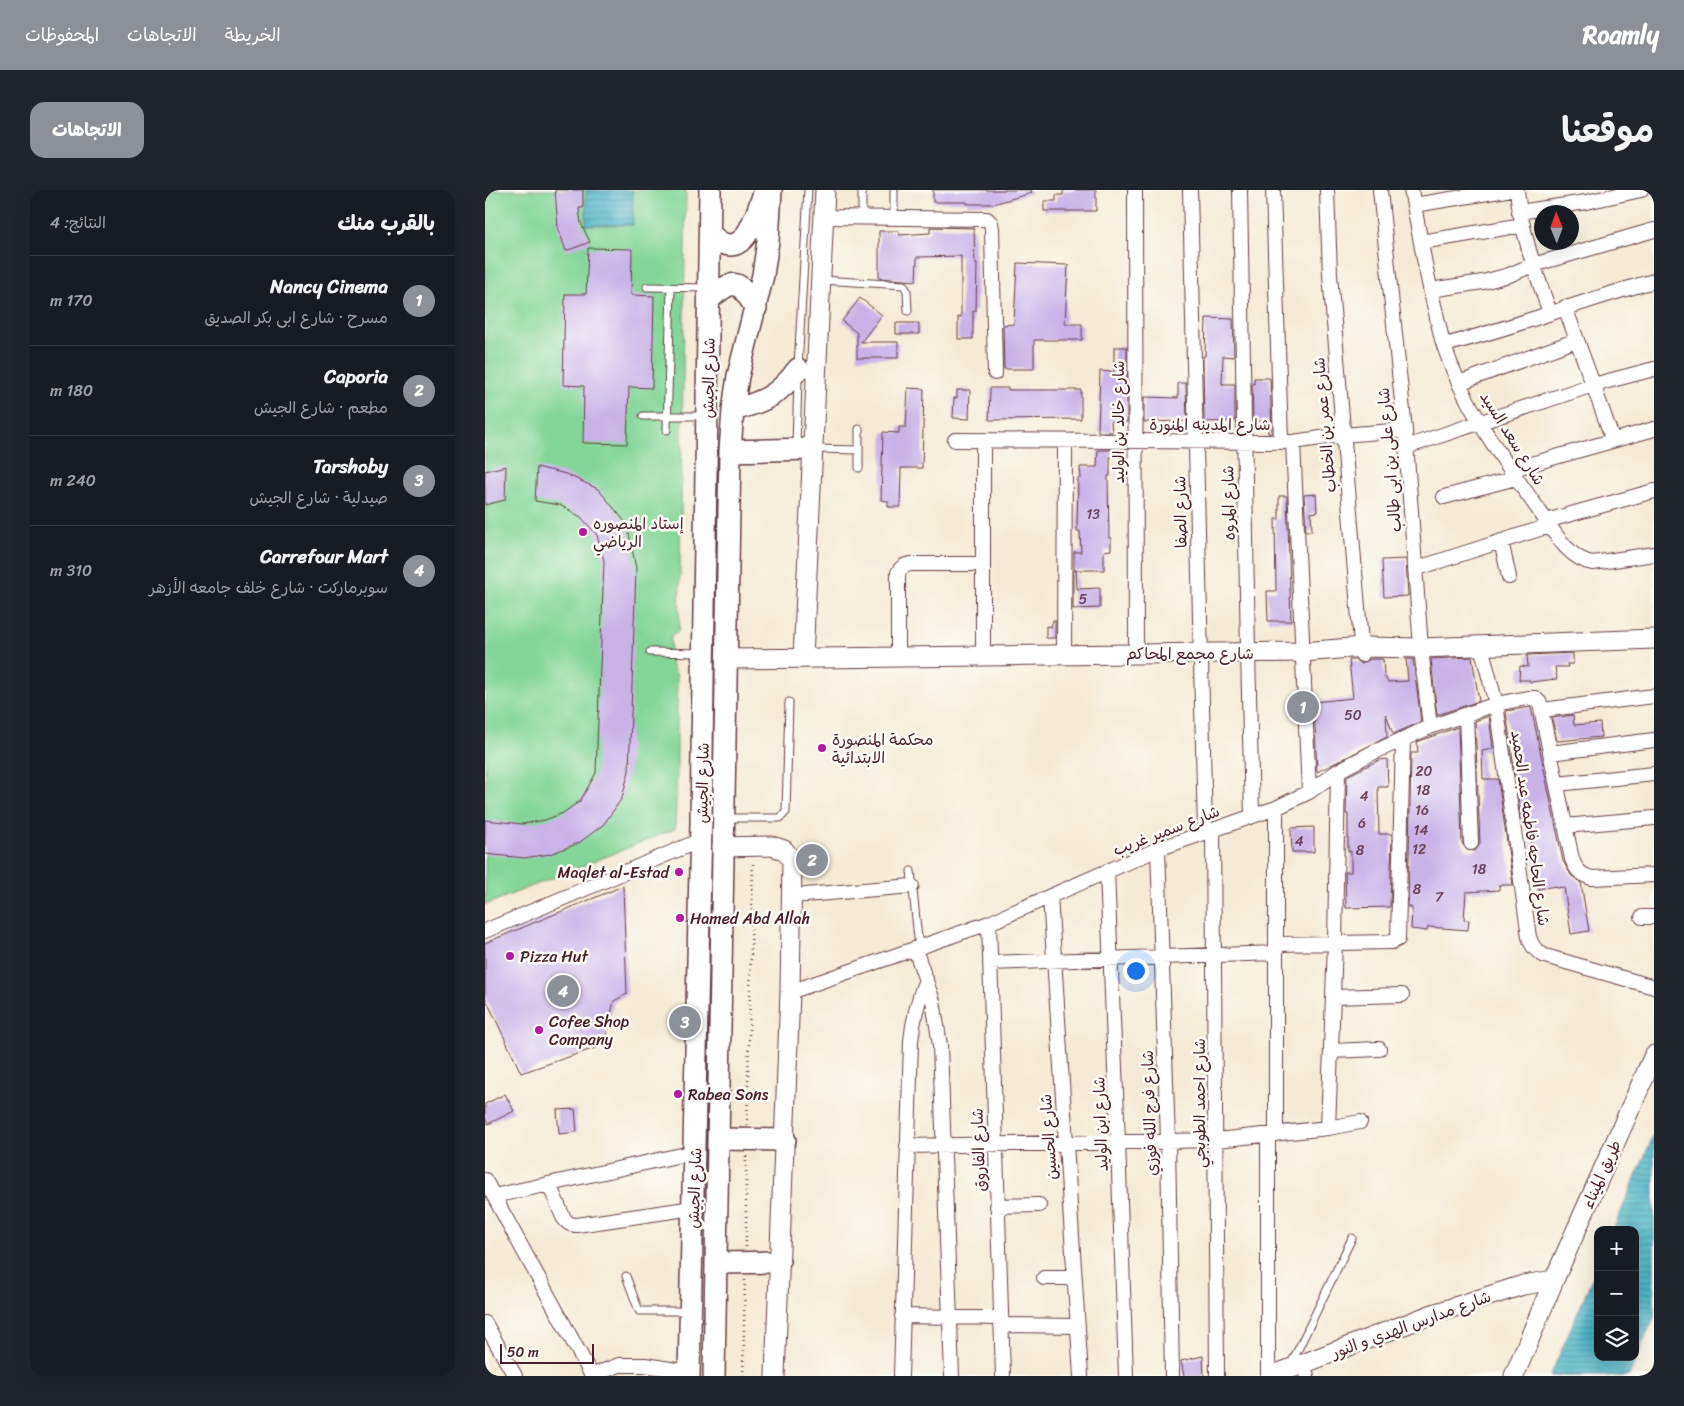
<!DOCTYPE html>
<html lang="ar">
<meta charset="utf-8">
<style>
:root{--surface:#171b24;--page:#20242c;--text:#f1f3f6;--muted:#9ea1a6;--line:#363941;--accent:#8c9099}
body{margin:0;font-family:Sriracha,"Playpen Sans Arabic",sans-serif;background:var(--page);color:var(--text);direction:rtl}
.controls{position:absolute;right:15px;bottom:15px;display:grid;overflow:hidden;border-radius:10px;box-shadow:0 5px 20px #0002}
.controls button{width:45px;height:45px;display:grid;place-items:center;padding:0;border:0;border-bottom:1px solid var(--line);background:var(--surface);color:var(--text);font:25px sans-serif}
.compass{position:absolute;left:1049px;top:15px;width:45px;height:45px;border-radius:50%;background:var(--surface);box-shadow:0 5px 20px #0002;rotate:359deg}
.scale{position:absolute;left:15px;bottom:12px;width:94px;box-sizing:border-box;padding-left:5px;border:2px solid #4a1f2b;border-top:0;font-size:14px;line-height:18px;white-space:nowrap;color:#4a1f2b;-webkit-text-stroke:4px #fdfcf7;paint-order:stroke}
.you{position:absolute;left:650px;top:780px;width:18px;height:18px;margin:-12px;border:4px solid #fff;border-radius:50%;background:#1a73e8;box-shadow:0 0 0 8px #1a73e833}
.badge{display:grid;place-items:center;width:32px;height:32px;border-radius:50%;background:var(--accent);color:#fff;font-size:16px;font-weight:700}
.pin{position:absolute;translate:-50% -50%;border:2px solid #fff;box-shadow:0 1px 5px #0006}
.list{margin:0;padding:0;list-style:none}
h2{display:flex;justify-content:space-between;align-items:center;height:65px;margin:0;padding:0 20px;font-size:21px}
h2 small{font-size:16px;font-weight:400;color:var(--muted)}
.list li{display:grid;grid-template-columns:32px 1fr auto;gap:15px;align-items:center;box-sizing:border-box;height:90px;padding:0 20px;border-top:1px solid var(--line)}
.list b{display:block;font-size:19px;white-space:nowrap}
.list p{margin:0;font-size:16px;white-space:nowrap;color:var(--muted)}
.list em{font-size:16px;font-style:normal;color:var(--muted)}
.icon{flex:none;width:28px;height:28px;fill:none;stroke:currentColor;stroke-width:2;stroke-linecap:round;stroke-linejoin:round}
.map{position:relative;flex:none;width:1169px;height:1186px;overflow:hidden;direction:ltr;border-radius:15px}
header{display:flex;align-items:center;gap:30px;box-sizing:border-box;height:70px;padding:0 25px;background:var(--accent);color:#fff}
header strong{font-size:24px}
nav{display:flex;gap:28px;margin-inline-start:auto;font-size:18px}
.intro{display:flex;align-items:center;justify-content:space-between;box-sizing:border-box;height:120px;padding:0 30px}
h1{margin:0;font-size:35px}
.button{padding:12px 22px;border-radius:15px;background:var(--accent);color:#fff;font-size:18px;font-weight:700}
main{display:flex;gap:30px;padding:0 30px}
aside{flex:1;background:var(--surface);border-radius:15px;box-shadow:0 5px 20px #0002}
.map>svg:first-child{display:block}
</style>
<header>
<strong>Roamly</strong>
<nav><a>الخريطة</a><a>الاتجاهات</a><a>المحفوظات</a></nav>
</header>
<div class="intro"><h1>موقعنا</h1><a class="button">الاتجاهات</a></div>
<main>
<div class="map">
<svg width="1169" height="1186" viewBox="0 0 1169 1186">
<defs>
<pattern id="water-rules" width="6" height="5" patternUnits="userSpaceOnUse" patternTransform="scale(1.25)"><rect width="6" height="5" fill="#44b1c2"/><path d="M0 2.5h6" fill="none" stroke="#3b8f9e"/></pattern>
</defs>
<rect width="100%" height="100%" fill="#fdfcf7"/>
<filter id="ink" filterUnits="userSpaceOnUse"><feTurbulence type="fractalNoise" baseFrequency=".02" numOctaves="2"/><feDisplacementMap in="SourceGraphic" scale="10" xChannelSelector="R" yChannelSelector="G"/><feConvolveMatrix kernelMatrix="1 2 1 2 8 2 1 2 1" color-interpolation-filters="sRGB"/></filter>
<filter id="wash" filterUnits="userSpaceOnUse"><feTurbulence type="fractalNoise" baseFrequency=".0096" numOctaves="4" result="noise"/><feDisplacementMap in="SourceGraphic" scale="20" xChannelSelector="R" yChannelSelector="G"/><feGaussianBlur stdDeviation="1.12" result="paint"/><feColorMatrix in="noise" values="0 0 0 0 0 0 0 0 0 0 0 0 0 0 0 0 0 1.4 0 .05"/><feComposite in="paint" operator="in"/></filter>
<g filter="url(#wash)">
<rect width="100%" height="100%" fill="#f5ead5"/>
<path fill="#83d698" stroke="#667a62" d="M0,0H201L194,441L186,445L185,472L192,486V580L190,639L0,715Z"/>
<path fill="url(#water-rules)" stroke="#476876" d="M101,0H148V35H101Z
M1169,944V1128L1144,1186H1065L1113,1075V1167H1150V1040H1128Z"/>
<g id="blocks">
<path fill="#c9b2e8" d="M70,0H98V18H94L96,33L105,52L81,61L73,38Z
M448,0H546L547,3L508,14H482V12H448Z
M578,0H611V21H559V11H571V5H578Z
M445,37L489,38L490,74H492L491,121H488V149H473V127H476V66L432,67L431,91L394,88V41H414V45L445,43Z
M103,58L147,59L146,105L169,106L167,198L144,197L142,254L98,253L99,196L78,195L80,104H101Z
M532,73L583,75L580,134H597V150H549V179H519L518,135L529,134Z
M375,108L397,125L376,152H413V168H372V143L357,131Z
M721,128L748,129L749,167L738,166L737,194H750V231L719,232L718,166H720Z
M411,133H434V144H411Z
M629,157H642V232L626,231L627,242H613L615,181L629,182Z
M769,188H785L787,243H783L782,231H768L767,194H769Z
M693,193H701L702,231L659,232V207L693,208Z
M423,198L439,199L437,278H416L415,317H403V311L396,310L398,242L414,243V237H421Z
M505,198H523V200H596V229L504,230Z
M472,200H485L484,229L468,228L469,208H472Z
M613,260H627V267H625V286H623L624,348H626V360L619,361V380H589V362H596L595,341H592L593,288H596L595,277H612Z
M21,276L20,310L0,315V281Z
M52,277L81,284L113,299L142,334L151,378L144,581L137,608L119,634L94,653L65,664L39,668L0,664V630L37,634L60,630L78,623L95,611L111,583L119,371L112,345L96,327L75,315L50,311Z
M831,304L832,322L826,323L827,341H821L819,305Z
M794,306H802L806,431H783L782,401H791L790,329H794Z
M921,369L923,406L899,407L897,370Z
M588,381H591L592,399L615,398V418L588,419Z
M568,430H570V448H561V436L566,437Z
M1088,463V474H1082L1083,477H1070L1072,489L1045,492V490H1034L1035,476L1043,477L1042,465Z
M987,467L994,511L952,525L946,469Z
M885,469H898L899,485L903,492L923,491L921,469H928L936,532L908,544L901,524L902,547L832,582L829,512L868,508L864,470H870L877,474Z
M1046,517L1078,671L1086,685L1096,693L1104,741L1086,744L1079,697L1072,698L1071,696L1053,699L1042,629H1036L1021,521Z
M1088,525L1089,535L1115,533L1116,547L1072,551L1067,528Z
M1004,526L1008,559L997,561L998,589H1013L1028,695H1014V700L981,702L979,730H984L983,740L943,737L942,741L926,739L927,720L926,717H923L926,563H933L932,552L973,537L977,653L982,660L990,661L993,657L995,653L990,531Z
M902,569L903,597H893L894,644H907L905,717L861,718L860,682H866V661H863V624H861L862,586L894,570Z
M829,637V662H807L806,638Z
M138,696L142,804L129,811L119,855L36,883L0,807V753Z
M20,904L29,921L3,934L0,927V914Z
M90,919L92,942L74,944L72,920Z
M718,1166L719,1186H699L696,1171Z"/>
</g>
</g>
<g filter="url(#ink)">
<use href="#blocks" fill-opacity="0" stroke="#643d44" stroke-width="1"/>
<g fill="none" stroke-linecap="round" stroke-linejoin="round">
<g stroke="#643d44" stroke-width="9">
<path id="lane" d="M377,0V27
M409,0V27
M336,90L419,95L422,101L423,121
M162,97L222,98
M313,177L323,0
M158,226H220
M182,240L186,98
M311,257L313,188
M330,259L374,260
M374,278V239
M165,462L217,463
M240,628H295L301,622L304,512
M426,681L434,758
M141,1086L154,1121H203
M806,1174L867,1048"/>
</g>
<g stroke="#643d44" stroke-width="16">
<path id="street" d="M650,0L651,463
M705,0L720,642
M755,0L763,463L767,626
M788,0L796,251
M842,0L845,85L877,465
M895,0L920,240L936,458L945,537
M926,0C934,40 940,80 950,119C953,131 955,144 959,156C979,216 1016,267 1053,319C1067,338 1082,369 1108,373L1169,364
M1032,0C1036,42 1051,83 1065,123
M929,15L1021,0
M1034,22L1101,12L1156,0
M339,27L502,29L506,33L507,39L510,183
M936,52L1038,35
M945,100L998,92L1024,85L1048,75L1169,40
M1080,117L1128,250
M959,155C1030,138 1098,110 1169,91
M974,193L1092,150
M470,250L808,252L857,245L920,240
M498,250V465
M808,252L824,602
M921,257L1108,195L1169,179
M1025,280L1169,239
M959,307L1031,288
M1061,331L1169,301
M1016,351L1024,387
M930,379L1064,336
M996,456L1011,514L1044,747C1047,757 1051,761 1060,766L1169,797
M579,464L580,251
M413,466V383C416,377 419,375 426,374H498
M1057,520L1169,506
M981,525L986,653
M1065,563L1169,550
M1072,594L1169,584
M791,618V944
M1080,636L1169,628
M728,640L732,1186
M673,659L683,951L687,1186
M622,681L633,952L641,1186
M308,706L427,696
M565,706L596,1186
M1157,727H1169
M504,733L518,1186
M0,741L216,650
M791,754L907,752L913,749L918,549
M430,759L448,811L455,855L467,1186
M505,773L791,763
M305,802L504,733L673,659L791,618L824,602L853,581L885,564L945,537L1011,514L1042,508H1050L1055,513L1087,669C1091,680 1096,685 1107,688L1169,685
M848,807L917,805
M846,861L894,859
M843,938L850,753L853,581
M422,956L732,950L843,938L875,932
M0,990L107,1186
M64,994L78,1027C82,1033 85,1035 92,1035L208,1018
M9,1006L210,962
M512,1016L554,1015
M559,1088H590
M417,1126L516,1128
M0,1133L30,1186
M516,1135L593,1136
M817,1174L822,1186
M106,1186L134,1175H160L204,1182
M416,1186L426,851C428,829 433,810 441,789
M783,1186V945"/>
</g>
<g stroke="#643d44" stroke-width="21">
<path id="secondary" d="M318,468L340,0
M241,469L818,462L878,457L936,458L1169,449
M237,657L287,656L299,660L307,670L305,802L290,1186
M786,1186L945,1125L1038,1095L1069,1090
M1029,1186L1069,1090L1169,865"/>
</g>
<g stroke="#643d44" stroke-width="24">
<path id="primary" d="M225,44C258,77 270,28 279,3
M224,109C251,87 253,90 271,118
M248,220C279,212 294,205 313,179
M245,261L327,259
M233,949L300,950
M232,1073L294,1072
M204,1186L216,633L225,0
M229,1186L245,261L248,220L253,186L278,85L283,51L286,0"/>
</g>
<path stroke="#643d44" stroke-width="2.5" stroke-dasharray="1 4" stroke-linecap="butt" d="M262,935L268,670
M261,1057V965
M258,1186L260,1088"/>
<use href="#lane" stroke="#fff" stroke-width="7"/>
<use href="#street" stroke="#fff" stroke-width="14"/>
<use href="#secondary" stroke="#fff" stroke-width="19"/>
<use href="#primary" stroke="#fff" stroke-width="21"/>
</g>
</g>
<g fill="#b5179e" stroke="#fdfcf7" stroke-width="2">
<circle cx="98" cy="342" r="5"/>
<circle cx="337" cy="558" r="5"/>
<circle cx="194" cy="682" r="5"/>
<circle cx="195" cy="728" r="5"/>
<circle cx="25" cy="766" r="5"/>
<circle cx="54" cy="840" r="5"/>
<circle cx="193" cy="904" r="5"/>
</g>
<g text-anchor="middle" stroke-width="5" stroke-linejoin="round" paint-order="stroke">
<g font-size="14" fill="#6a445a">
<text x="608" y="329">13</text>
<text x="598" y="414">5</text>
<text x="868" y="530">50</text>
<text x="939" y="586">20</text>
<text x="938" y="605">18</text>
<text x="879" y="611">4</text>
<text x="937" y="625">16</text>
<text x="877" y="638">6</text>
<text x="936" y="645">14</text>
<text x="814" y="656">4</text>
<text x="934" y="664">12</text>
<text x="875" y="665">8</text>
<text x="994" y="684">18</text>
<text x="932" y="704">8</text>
<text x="954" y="712">7</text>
</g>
<g font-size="16" fill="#4a1f2b" stroke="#fdfcf7">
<text transform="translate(223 188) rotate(-89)" y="6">شارع الجيش</text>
<text transform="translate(633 232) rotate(-90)" y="6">شارع خالد بن الوليد</text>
<text x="725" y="240">شارع المدينه المنورة</text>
<text transform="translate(839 235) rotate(-95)" y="6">شارع عمر بن الخطاب</text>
<text transform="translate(1028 248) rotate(58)" y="6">شارع سعد السيد</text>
<text transform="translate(904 270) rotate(-95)" y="6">شارع على بن ابى طالب</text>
<text transform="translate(743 313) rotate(-91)" y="6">شارع المروه</text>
<text transform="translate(695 322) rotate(-91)" y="6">شارع الصفا</text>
<text x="705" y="469">شارع مجمع المحاكم</text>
<text transform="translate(217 593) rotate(-89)" y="6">شارع الجيش</text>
<text transform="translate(1046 638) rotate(82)" y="6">شارع الحاجه فاطمه عبد الحميد</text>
<text transform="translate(681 640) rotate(-21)" y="6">شارع سمير غريب</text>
<text transform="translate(714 913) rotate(-90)" y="6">شارع احمد الطوبجي</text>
<text transform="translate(664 923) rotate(-92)" y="6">شارع فرج الله فوزي</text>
<text transform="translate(615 934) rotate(-92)" y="6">شارع ابن الوليد</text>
<text transform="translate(563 947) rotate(-94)" y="6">شارع الحسين</text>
<text transform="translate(493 960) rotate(-92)" y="6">شارع الفاروق</text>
<text transform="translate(1116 984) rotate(-66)" y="6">طريق الميناء</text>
<text transform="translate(209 998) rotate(-88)" y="6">شارع الجيش</text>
<text transform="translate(926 1134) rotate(-20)" y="6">شارع مدارس الهدي و النور</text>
</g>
<g font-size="16" fill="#4a1f2b" stroke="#fdfcf7" text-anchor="start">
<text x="108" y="339">إستاد المنصوره<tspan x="108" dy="18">الرياضي</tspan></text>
<text x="347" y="555">محكمة المنصورة<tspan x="347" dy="18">الابتدائية</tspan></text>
<text x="184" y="688" text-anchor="end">Maqlet al-Estad</text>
<text x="205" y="734">Hamed Abd Allah</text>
<text x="35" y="772">Pizza Hut</text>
<text x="64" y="837">Cofee Shop<tspan x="64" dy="18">Company</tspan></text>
<text x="203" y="910">Rabea Sons</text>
</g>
</g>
</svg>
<div class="controls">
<button>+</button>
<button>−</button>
<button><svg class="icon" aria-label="layers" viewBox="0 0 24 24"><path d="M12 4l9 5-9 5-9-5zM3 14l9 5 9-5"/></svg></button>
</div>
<svg class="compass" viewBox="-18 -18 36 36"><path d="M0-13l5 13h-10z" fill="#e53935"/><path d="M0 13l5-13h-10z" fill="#9ea1a6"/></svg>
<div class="scale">50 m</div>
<div class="you"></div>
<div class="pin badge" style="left:818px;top:517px">1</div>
<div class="pin badge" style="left:327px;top:670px">2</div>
<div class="pin badge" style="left:200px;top:832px">3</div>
<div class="pin badge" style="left:78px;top:801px">4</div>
</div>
<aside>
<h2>بالقرب منك<small>النتائج: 4</small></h2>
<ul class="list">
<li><span class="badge">1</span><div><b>Nancy Cinema</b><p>مسرح · شارع ابى بكر الصديق</p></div><em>170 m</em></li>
<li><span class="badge">2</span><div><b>Caporia</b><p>مطعم · شارع الجيش</p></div><em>180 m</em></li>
<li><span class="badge">3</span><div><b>Tarshoby</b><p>صيدلية · شارع الجيش</p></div><em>240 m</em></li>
<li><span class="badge">4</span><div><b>Carrefour Mart</b><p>سوبرماركت · شارع خلف جامعه الأزهر</p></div><em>310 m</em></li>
</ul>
</aside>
</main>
